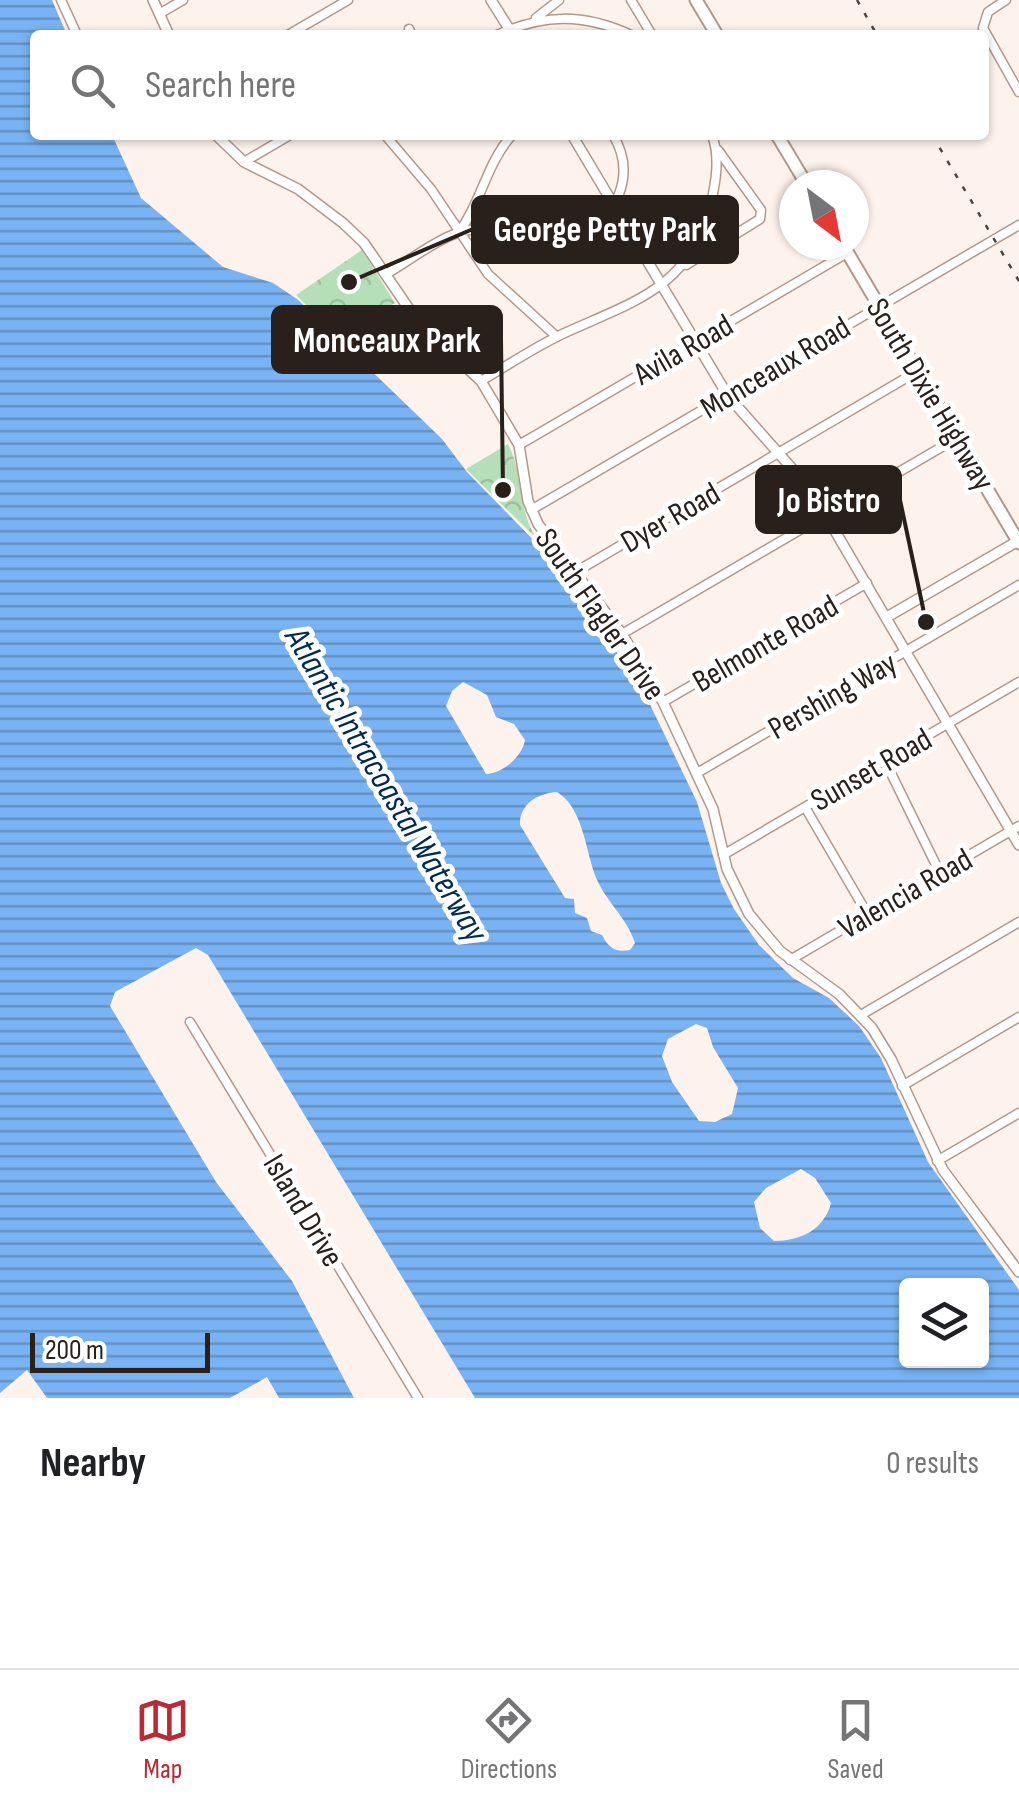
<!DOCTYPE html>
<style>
:root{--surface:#fff;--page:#f6f6f6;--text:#202124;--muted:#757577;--line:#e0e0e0;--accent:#ba2a35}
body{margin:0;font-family:"Sofia Sans Condensed",sans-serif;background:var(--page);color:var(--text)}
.controls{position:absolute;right:30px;bottom:30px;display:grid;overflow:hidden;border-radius:10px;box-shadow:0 2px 8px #0004}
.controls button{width:90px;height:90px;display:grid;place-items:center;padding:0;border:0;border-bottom:2px solid var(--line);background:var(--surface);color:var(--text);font:50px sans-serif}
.compass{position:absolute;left:779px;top:170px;width:90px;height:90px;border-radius:50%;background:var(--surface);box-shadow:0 2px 8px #0004;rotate:148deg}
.scale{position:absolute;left:30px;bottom:25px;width:180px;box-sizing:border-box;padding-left:10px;border:5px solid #2a201b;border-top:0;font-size:28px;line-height:35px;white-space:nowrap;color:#2a201b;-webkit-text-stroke:8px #fff;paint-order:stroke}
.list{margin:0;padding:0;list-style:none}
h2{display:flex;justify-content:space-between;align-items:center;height:130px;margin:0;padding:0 40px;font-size:42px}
h2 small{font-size:32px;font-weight:400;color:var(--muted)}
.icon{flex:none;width:55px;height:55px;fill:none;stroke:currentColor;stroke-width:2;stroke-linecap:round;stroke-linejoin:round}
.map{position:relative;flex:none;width:1019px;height:1398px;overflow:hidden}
.search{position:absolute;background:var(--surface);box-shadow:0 2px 8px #0004;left:30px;right:30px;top:30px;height:110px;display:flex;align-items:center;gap:25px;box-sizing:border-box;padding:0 35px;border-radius:10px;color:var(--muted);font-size:38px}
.sheet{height:270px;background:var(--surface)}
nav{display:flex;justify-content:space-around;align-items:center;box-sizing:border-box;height:140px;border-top:2px solid var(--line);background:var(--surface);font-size:28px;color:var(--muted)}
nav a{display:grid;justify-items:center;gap:5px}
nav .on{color:var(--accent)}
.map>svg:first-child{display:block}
</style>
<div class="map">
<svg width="1019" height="1398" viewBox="0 0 1019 1398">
<defs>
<pattern id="park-crowns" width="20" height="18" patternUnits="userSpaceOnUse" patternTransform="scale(2.5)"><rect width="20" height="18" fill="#b5dfb7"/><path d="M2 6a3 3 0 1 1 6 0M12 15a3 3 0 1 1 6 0" fill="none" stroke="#9cbf9d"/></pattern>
<pattern id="water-rules" width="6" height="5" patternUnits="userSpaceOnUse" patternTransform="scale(2.5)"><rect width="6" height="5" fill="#79b3f3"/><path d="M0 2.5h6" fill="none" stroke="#6391c4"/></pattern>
</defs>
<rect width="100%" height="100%" fill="#fdf2ec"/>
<path fill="url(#park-crowns)" d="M362,250L395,303L340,338L296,295Z
M508,444C525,476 516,510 538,540L466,469Z"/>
<path fill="url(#water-rules)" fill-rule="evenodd" d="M0,0H52L67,35H35V135H112L141,198L223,267L273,283L297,299L442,439L467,472L552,559L642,688L697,802L721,883L734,909L759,945L793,978L829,998L859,1026L881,1058L928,1162L1019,1290V1398H475L208,955L196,948L115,992L110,1006L216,1182L292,1281L354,1398H279L267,1377L230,1398H47L27,1370L0,1393ZM463,682L487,695L496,717L514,724L525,740C522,757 503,773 486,774L446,706L452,691ZM557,792C583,808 585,848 595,875C604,900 627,917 635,943L630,950C615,953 608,947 602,935L591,931L587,918L575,913L574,899L565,898L520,825C519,805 537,793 557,792ZM696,1024L707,1028L713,1047L738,1088L732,1114L715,1122L699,1121L672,1082L662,1056L668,1039ZM801,1169L815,1178L831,1203C824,1230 800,1241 774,1241L760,1228L754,1202L766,1188ZM906,1286H982V1360H906Z"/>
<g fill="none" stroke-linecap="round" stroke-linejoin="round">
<g stroke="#b2988b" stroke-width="11">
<path id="minor" d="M61,0L77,35
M631,0L652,35
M1006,0L988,12L983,28L1019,92
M159,14L183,0
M536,18L559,0
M409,29L412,35
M288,35L348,0
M497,35C543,14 583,13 631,35
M385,135L431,189L488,274L557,337
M244,162L290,135
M459,232C482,201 486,164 512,135
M686,265L760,219L761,210L718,150
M386,274C409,261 435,240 460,232C504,217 589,270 619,194C627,173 624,153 613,135
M481,381C510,364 539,344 569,331C638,300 691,286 711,203C716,181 720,157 712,135
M519,445L847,253
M531,510L1019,225
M577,571L918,371
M622,634L957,438
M663,702L867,583
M885,761L940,873
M697,773L1019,585
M805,807L868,915
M723,855L1019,682
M790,960L1019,826
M861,1015L1019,922
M190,1022L418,1398
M902,1086L1019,1017
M937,1161L1019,1113"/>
</g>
<g stroke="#b2988b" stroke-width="12">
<path id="tertiary" d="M153,0L169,35
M491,0L513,35
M216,135L244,162L298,189L343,223L364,243L418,322L481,381L519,445L528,501L538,524L622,634L663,702L713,809L727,869L749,914L780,951L839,994L872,1028L891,1059L943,1170L1019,1272
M572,135L728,396L811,490L1019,845
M887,617L1018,541"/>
</g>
<g stroke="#b2988b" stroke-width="15">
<path id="primary" d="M696,0L717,35
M777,135L807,185
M843,245L1019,543"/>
</g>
<use href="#minor" stroke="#fff" stroke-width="8"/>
<use href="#tertiary" stroke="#fff" stroke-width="9"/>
<use href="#primary" stroke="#fff" stroke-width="11"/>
<path stroke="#4e443f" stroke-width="2.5" stroke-dasharray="5 10" stroke-linecap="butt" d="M857,0L877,35
M932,135L1019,281"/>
</g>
<g text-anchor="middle" stroke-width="10" stroke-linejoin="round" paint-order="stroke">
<g font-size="32" fill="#2a201b" stroke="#fff">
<text transform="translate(683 349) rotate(-30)" y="11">Avila Road</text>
<text transform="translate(775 367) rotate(-31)" y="11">Monceaux Road</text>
<text transform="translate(931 394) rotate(59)" y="11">South Dixie Highway</text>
<text transform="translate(670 517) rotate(-30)" y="11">Dyer Road</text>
<text transform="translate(601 614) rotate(55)" y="11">South Flagler Drive</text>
<text transform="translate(765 643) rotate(-30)" y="11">Belmonte Road</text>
<text transform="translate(832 695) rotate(-30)" y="11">Pershing Way</text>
<text transform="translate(871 769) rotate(-30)" y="11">Sunset Road</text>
<text transform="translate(905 893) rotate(-30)" y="11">Valencia Road</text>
<text transform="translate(304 1210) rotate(59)" y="11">Island Drive</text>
</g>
<g font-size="35" font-style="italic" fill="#012b53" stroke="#fff">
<text transform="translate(387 784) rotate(59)" y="12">Atlantic Intracoastal Waterway</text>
</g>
</g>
<path fill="none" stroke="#2a201b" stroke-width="4" d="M349 282L473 229M503 490L501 340M926 622L900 500"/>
<g fill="#2a201b" stroke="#fff" stroke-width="4">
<circle cx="349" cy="282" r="10"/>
<circle cx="503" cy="490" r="10"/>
<circle cx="926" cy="622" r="10"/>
</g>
<g fill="#2a201b" stroke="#2a201b" stroke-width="4">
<rect x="473" y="197" width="264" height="65" rx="10"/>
<rect x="273" y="307" width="228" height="65" rx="10"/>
<rect x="757" y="467" width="143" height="65" rx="10"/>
</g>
<g font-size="35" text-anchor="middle" font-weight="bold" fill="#fff">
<text x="605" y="241">George Petty Park</text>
<text x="387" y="352">Monceaux Park</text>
<text x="829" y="512">Jo Bistro</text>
</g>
</svg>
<div class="controls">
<button><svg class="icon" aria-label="layers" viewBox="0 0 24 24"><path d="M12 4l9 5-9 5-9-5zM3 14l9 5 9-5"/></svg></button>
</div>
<svg class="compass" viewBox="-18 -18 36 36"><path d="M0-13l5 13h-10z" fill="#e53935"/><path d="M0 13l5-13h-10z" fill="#757577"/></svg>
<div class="scale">200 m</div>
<div class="search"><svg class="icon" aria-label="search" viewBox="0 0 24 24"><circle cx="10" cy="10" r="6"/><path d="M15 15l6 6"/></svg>Search here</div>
</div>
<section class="sheet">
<h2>Nearby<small>0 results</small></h2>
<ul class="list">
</ul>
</section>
<nav>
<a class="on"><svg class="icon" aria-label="map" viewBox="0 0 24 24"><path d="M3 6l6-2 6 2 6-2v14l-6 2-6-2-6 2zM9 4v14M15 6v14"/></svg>Map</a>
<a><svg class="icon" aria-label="directions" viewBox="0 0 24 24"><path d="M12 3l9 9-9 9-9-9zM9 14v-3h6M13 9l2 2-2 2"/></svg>Directions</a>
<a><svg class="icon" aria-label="saved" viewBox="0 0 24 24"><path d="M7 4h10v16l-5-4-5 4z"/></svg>Saved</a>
</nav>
